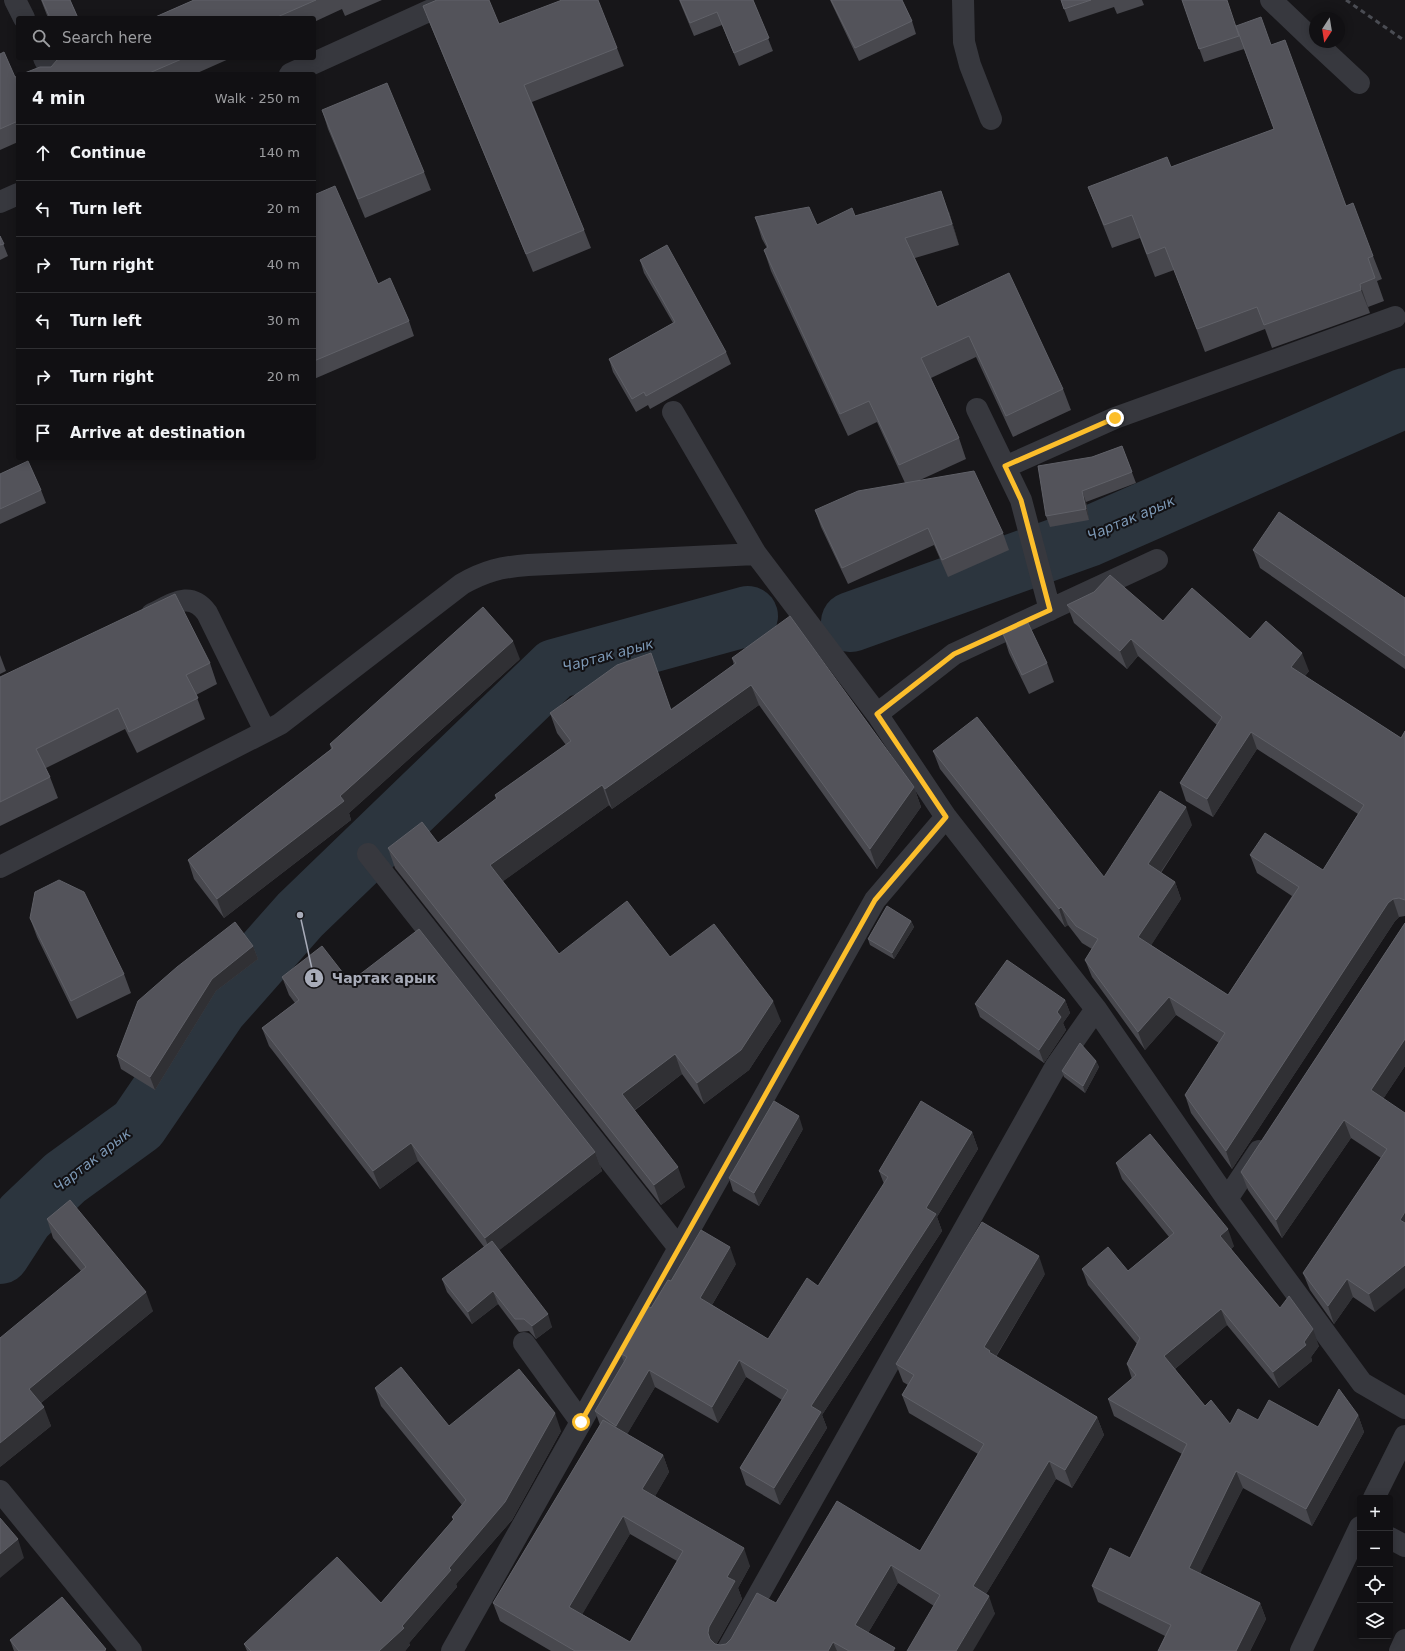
<!DOCTYPE html>
<meta charset="utf-8">
<style>
:root{--surface:#111013;--page:#1a191c;--text:#f1f3f6;--muted:#9c9da0;--line:#303033}
body{margin:0;font-family:"DejaVu Sans",sans-serif;background:var(--page);color:var(--text)}
.controls{position:absolute;right:12px;bottom:12px;display:grid;overflow:hidden;border-radius:4px;box-shadow:0 2px 10px #0003}
.controls button{width:36px;height:36px;display:grid;place-items:center;padding:0;border:0;border-bottom:1px solid var(--line);background:var(--surface);color:var(--text);font:20px sans-serif}
.compass{position:absolute;left:1309px;top:12px;width:36px;height:36px;border-radius:50%;background:var(--surface);box-shadow:0 2px 10px #0003;rotate:192deg}
.stop{position:absolute;width:12px;height:12px;margin:-9px;border:3px solid #fcbe2b;border-radius:50%;background:#fff}
.stop.end{background:#fcbe2b;border-color:#fff;box-shadow:0 1px 4px #0008}
.list{margin:0;padding:0;list-style:none}
h2{display:flex;justify-content:space-between;align-items:center;height:52px;margin:0;padding:0 16px;font-size:17px}
h2 small{font-size:13px;font-weight:400;color:var(--muted)}
.list li{display:grid;grid-template-columns:26px 1fr auto;gap:12px;align-items:center;box-sizing:border-box;height:56px;padding:0 16px;border-top:1px solid var(--line)}
.list b{display:block;font-size:15px;white-space:nowrap}
.list em{font-size:13px;font-style:normal;color:var(--muted)}
.icon{flex:none;width:22px;height:22px;fill:none;stroke:currentColor;stroke-width:2;stroke-linecap:round;stroke-linejoin:round}
.map{position:relative;flex:none;width:1405px;height:1651px;overflow:hidden}
.search{position:absolute;background:var(--surface);box-shadow:0 2px 10px #0003;left:16px;top:16px;width:300px;height:44px;display:flex;align-items:center;gap:10px;box-sizing:border-box;padding:0 14px;border-radius:4px;color:var(--muted);font-size:15px}
.panel{position:absolute;background:var(--surface);box-shadow:0 2px 10px #0003;left:16px;top:72px;width:300px;height:388px;border-radius:4px}
.map>svg:first-child{display:block}
</style>
<div class="map">
<svg width="1405" height="1651" viewBox="0 0 1405 1651">
<rect width="100%" height="100%" fill="#171619"/>
<g fill="none" stroke-linecap="round" stroke-linejoin="round">
<path stroke="#2c353e" stroke-width="60" d="M851,622L1088,537L1405,398
M0,1254L24,1217L65,1178L138,1125L217,1009L300,915L555,669L748,616"/>
<path stroke="#37383e" stroke-width="22" d="M15,0L24,18
M963,0L964,42L970,65L991,119
M1271,0L1315,42
M1315,42L1359,83
M44,58L52,74
M290,74L453,0
M0,202L18,194
M977,409L1021,500L1050,610
M673,412L756,554L877,714L946,817L1096,1009L1227,1199L1362,1383L1405,1408
M1005,467L1115,418L1395,317
M152,614C173,604 190,590 207,613L265,731
M877,714L954,654L1157,560
M368,854L679,1248
M0,867L280,724L462,584C485,571 501,567 528,565L756,554
M1227,1199L1259,1151
M524,1343L581,1422
M0,1491L131,1651
M1374,1498L1405,1436
M1390,1538L1405,1546
M452,1651L875,900L946,817
M727,1651L1056,1066L1096,1009
M1301,1651L1360,1527
M1400,1651L1405,1640"/>
<path stroke="#4a4c53" stroke-width="3" stroke-dasharray="5 4" stroke-linecap="butt" d="M1346,0L1405,41"/>
</g>
<path fill="#48484e" fill-rule="evenodd" d="M41,0H70L78,18H48Z
M194,0H382L345,16L342,9L314,22V18H153Z
M679,0H753L773,51L739,66L722,25L694,36Z
M830,0H902L912,21L916,34L859,61Z
M1061,0H1142L1144,5L1117,14L1114,7L1069,22Z
M1182,0L1236,26L1271,45L1346,206L1373,256L1382,279L1377,281L1384,301L1368,307L1370,313L1272,348L1265,329L1205,352L1174,270L1155,277L1140,238L1112,248L1088,187L1171,167L1274,129L1238,33L1244,49L1204,62Z
M423,6L499,24L617,48L624,66L532,102L584,230L591,248L533,272L430,24Z
M0,54L15,77L18,76V142L0,150Z
M63,58H231L195,74H22L51,67Z
M322,110L424,172L431,190L365,218L328,129Z
M314,195L378,284L409,321L414,336L314,379Z
M949,212L959,245L915,258L937,307L1063,389L1071,410L1013,437L976,357L931,378L959,438L966,459L920,480L1003,533L1009,550L948,577L934,545L848,584L821,527L815,510L905,483L877,422L848,436L771,271L764,250L767,248L762,239L755,217L817,225L855,216Z
M0,236L8,256L0,260Z
M640,260L726,352L731,364L650,409L648,405L636,412L613,372L609,359L673,323L644,273Z
M1122,446L1136,483L1086,502L1089,520L1050,527L1046,516L1092,457Z
M0,474L41,490L46,503L0,524Z
M1253,550L1405,598V669L1260,568Z
M1067,605L1163,621L1250,639L1309,671L1305,676L1401,738L1405,731V916L1399,917L1395,921L1232,1169L1191,1113L1185,1095L1219,1043L1176,1015L1145,1050L1092,977L1085,960L1092,949L1082,943L1068,925L1065,927L940,769L933,751L1104,877L1192,825L1161,873L1175,882L1181,899L1151,945L1228,995L1292,896L1257,873L1250,855L1323,870L1358,814L1257,749L1213,817L1186,801L1180,783L1217,725L1138,656L1127,669L1074,623Z
M1003,634L1047,663L1054,682L1029,694L1009,653Z
M0,655L6,671L0,674Z
M732,658L914,787L921,807L877,869L759,705L612,809L609,805L503,881L559,954L670,957L781,1021L749,1070L704,1104L682,1074L634,1111L685,1187L661,1205L395,868L388,848L438,843L496,799L495,795L566,745L557,733L550,713L671,709L734,665Z
M520,659L349,813L351,820L224,918L194,879L188,860L331,749L330,744Z
M210,663L217,684L196,695L205,719L137,753L125,729L46,768L50,777L58,798L0,826V677Z
M30,918L124,974L131,993L77,1019L37,937Z
M911,921L914,927L894,959L870,945L868,939Z
M1405,923V1066L1383,1099L1405,1113L1375,1312L1353,1297L1334,1324L1310,1290L1303,1273L1381,1158L1351,1138L1282,1238L1248,1190L1241,1172Z
M253,946L258,959L216,991L155,1090L121,1069L117,1056Z
M282,977L350,982L595,1152L602,1171L499,1250L552,1327L536,1339L529,1331L519,1332L498,1304L472,1324L447,1292L442,1279L484,1247L418,1161L380,1189L269,1046L262,1028L295,1003L289,995Z
M1065,1000L1070,1013L1063,1023L1066,1030L1044,1063L980,1017L975,1004Z
M1096,1061L1099,1067L1085,1093L1064,1077L1062,1071Z
M803,1129L759,1206L733,1191L729,1178Z
M972,1132L978,1149L937,1217L942,1231L822,1415L827,1428L780,1505L746,1485L740,1468L782,1400L746,1377L718,1423L655,1387L627,1434L663,1455L669,1472L655,1496L750,1566L738,1588L742,1599L716,1645H720L726,1644L776,1603L920,1551L978,1454L909,1413L902,1395L908,1385L903,1382L896,1364L1045,1274L996,1357L1097,1417L1104,1435L1072,1488L1056,1479L986,1594L995,1614L934,1606L898,1583L868,1633L895,1651H551L500,1621L493,1603L600,1425L595,1411L624,1362L620,1353L651,1308L671,1281L736,1264L712,1305L768,1339L818,1286L884,1184L879,1171ZM630,1534L677,1561L630,1642L582,1614Z
M1116,1163L1234,1246L1231,1249L1280,1308L1319,1346L1311,1357L1312,1361L1279,1388L1227,1325L1175,1369L1205,1406L1230,1424L1258,1420L1318,1427L1358,1415L1364,1432L1312,1526L1243,1488L1200,1573L1260,1603L1266,1619L1250,1651H1158L1165,1636L1098,1602L1092,1586L1130,1558L1182,1454L1114,1416L1108,1399L1132,1379L1127,1364L1137,1344L1088,1285L1082,1269L1128,1271L1169,1237L1122,1179Z
M47,1219L153,1311L41,1403L51,1426L0,1467L81,1271L53,1238Z
M375,1388L449,1426L561,1431L512,1520L456,1584L457,1587L409,1643L410,1645L405,1651H247L244,1644L381,1603L453,1520L452,1517L462,1505L381,1406Z
M10,1640L106,1649V1651H14Z"/>
<path fill="#303034" d="M941,191L949,212L959,245Z
M1360,284L1368,307L1370,313L1361,290Z
M1082,491L1086,502L1089,520L1086,509Z
M1131,639L1138,656L1127,669L1120,651Z
M513,641L520,659L349,813L351,820L224,918L217,899L340,796Z
M1302,653L1309,671L1297,685L1291,667Z
M751,685L759,705L612,809L605,789Z
M1251,732L1257,749L1213,817L1207,799Z
M602,785L609,805L498,885L490,865Z
M914,787L921,807L877,869L870,849Z
M1186,807L1192,825L1154,882L1148,864Z
M1175,882L1181,899L1145,955L1138,937Z
M1393,899L1399,917L1395,921L1232,1169L1226,1151L1388,903Z
M1061,907L1068,925L1065,927L1059,909Z
M911,921L914,927L894,959L892,953Z
M253,946L258,959L216,991L155,1090L150,1077L212,979Z
M1169,997L1176,1015L1145,1050L1138,1032Z
M1065,1000L1070,1013L1063,1023L1066,1030L1044,1063L1039,1050L1057,1012Z
M773,1001L781,1021L749,1070L704,1104L697,1083Z
M1405,1039V1066L1377,1108L1371,1090Z
M675,1054L682,1074L629,1114L622,1094Z
M1096,1061L1099,1067L1085,1093L1083,1086Z
M799,1116L803,1129L759,1206L754,1193Z
M1344,1120L1351,1138L1282,1238L1276,1220Z
M972,1132L978,1149L937,1217L942,1231L822,1415L827,1428L780,1505L774,1488L811,1406L926,1208Z
M411,1143L418,1161L380,1189L373,1171Z
M595,1152L602,1171L492,1256L485,1238Z
M678,1167L685,1187L661,1205L654,1185Z
M1405,1212V1234L1400,1220Z
M1228,1229L1234,1246L1226,1253L1220,1236Z
M730,1247L736,1264L706,1315L700,1298Z
M1039,1256L1045,1274L993,1361L984,1347Z
M1405,1265V1288L1375,1312L1369,1294Z
M1347,1279L1353,1297L1334,1324L1328,1306Z
M493,1291L498,1304L472,1324L468,1312Z
M146,1292L153,1311L36,1407L29,1389Z
M1221,1309L1227,1325L1170,1373L1164,1356Z
M548,1314L552,1327L536,1339L532,1326Z
M1313,1329L1319,1346L1311,1357L1312,1361L1279,1388L1273,1372L1304,1342Z
M739,1360L746,1377L718,1423L712,1407Z
M649,1370L655,1387L622,1443L616,1426Z
M44,1407L51,1426L0,1467V1443Z
M555,1413L561,1431L512,1520L456,1584L457,1587L409,1643L410,1645L405,1651H379L402,1626L449,1568Z
M1358,1415L1364,1432L1312,1526L1306,1509Z
M1097,1417L1104,1435L1072,1488L1065,1470Z
M663,1455L669,1472L649,1507L642,1489Z
M1049,1461L1056,1479L980,1604L973,1586Z
M1236,1471L1243,1488L1195,1584L1189,1568Z
M623,1516L630,1534L576,1625L569,1607Z
M18,1539L24,1558L0,1578V1554Z
M744,1548L750,1566L738,1588L742,1599L716,1645L710,1639L708,1633L709,1627L727,1577Z
M891,1565L898,1583L862,1643L855,1625Z
M989,1596L995,1614L973,1651H956Z
M1260,1603L1266,1619L1250,1651H1236Z
M833,1642L837,1651H828Z"/>
<path fill="#53535a" stroke="#606168" fill-rule="evenodd" d="M42,0H70L78,18H50Z
M194,0H316L275,18H153Z
M437,0H489L499,24L562,0H598L617,48L524,85L584,230L526,254L423,6Z
M680,0H753L769,38L734,53L717,12L690,23Z
M831,0H902L912,21L855,48Z
M1061,0H1091L1064,9Z
M1182,0H1227L1239,36L1199,49Z
M1261,17L1271,45L1285,40L1346,206L1353,203L1373,256L1368,258L1375,278L1360,284L1361,290L1264,325L1257,307L1197,329L1165,247L1147,254L1132,215L1104,225L1088,187L1167,157L1171,167L1274,129L1236,26Z
M4,52L15,77L18,76V121L0,129V54Z
M63,58H184L147,74H22L40,67H51L57,60Z
M387,83L424,172L358,199L322,110Z
M335,186L378,284L390,278L409,321L314,361V195Z
M941,191L952,224L905,238L937,307L1009,273L1063,389L1006,416L969,336L921,358L959,438L899,465L869,401L840,414L764,250L768,247L755,217L809,207L817,225L852,208L855,216Z
M0,236L4,244L0,245Z
M667,245L726,352L646,396L644,392L632,399L609,359L675,322L640,260Z
M1122,446L1132,472L1082,491L1086,509L1046,516L1038,466L1092,457Z
M28,461L41,490L0,509V474Z
M974,471L1003,533L942,560L928,528L842,568L815,510L858,491Z
M1279,512L1405,598V656L1253,550Z
M1110,575L1163,621L1192,588L1250,639L1266,621L1302,653L1291,667L1401,738L1405,731V900L1399,898L1393,899L1388,903L1226,1151L1185,1095L1225,1033L1169,997L1138,1032L1085,960L1098,939L1076,926L1061,907L1059,909L933,751L977,717L1104,877L1160,791L1186,807L1148,864L1175,882L1138,937L1228,995L1299,887L1250,855L1265,833L1323,870L1364,805L1251,732L1207,799L1180,783L1222,717L1131,639L1120,651L1067,605L1094,592Z
M175,594L210,663L186,675L198,698L129,732L118,708L36,749L50,777L0,802V677Z
M483,607L513,641L340,796L344,801L217,899L188,860L333,748L330,744Z
M790,616L914,787L870,849L751,685L605,789L602,785L490,865L559,954L627,901L670,957L714,924L773,1001L741,1050L697,1083L675,1054L622,1094L678,1167L654,1185L388,848L422,822L438,843L497,798L495,795L571,741L550,713L617,665L651,653L671,710L736,663L732,658Z
M1028,623L1047,663L1022,675L1003,634Z
M59,880L84,892L124,974L71,1001L30,918L35,892Z
M887,906L911,921L892,953L868,939Z
M235,922L253,946L212,979L150,1077L117,1056L138,1001L177,967Z
M1405,923V1039L1371,1090L1405,1113V1212L1400,1220L1405,1223V1265L1369,1294L1347,1279L1328,1306L1303,1273L1387,1149L1344,1120L1276,1220L1241,1172Z
M419,929L595,1152L485,1238L411,1143L373,1171L262,1028L299,1000L282,977L322,946L350,982Z
M1007,960L1065,1000L1057,1012L1061,1017L1039,1050L975,1004Z
M1080,1043L1096,1061L1083,1086L1062,1071Z
M774,1101L799,1116L754,1193L729,1178Z
M921,1101L972,1132L926,1208L936,1214L811,1406L821,1412L774,1488L740,1468L788,1390L739,1360L712,1407L649,1370L616,1426L595,1411L627,1357L620,1353L648,1306L651,1308L668,1280L671,1281L701,1230L730,1247L700,1298L768,1339L807,1278L818,1286L888,1177L879,1171Z
M1150,1134L1228,1229L1220,1236L1280,1308L1289,1296L1313,1329L1304,1342L1306,1345L1273,1372L1221,1309L1164,1356L1205,1406L1211,1400L1230,1424L1238,1409L1258,1420L1269,1400L1318,1427L1339,1389L1358,1415L1306,1509L1236,1471L1189,1568L1260,1603L1236,1651H1158L1171,1625L1092,1586L1110,1548L1130,1558L1187,1444L1108,1399L1136,1375L1127,1364L1140,1338L1082,1269L1108,1247L1128,1271L1174,1233L1116,1163Z
M70,1200L146,1292L29,1389L44,1407L0,1443V1338L86,1267L47,1219Z
M982,1222L1039,1256L984,1347L990,1351L989,1352L1097,1417L1065,1470L1049,1461L973,1586L989,1596L956,1651H907L940,1595L891,1565L855,1625L895,1648L893,1651H849L833,1642L828,1651H575L493,1603L603,1420L663,1455L642,1489L744,1548L727,1577L735,1581L709,1627L708,1633L710,1639L715,1644L720,1645L726,1644L731,1639L757,1593L776,1603L837,1501L920,1551L984,1444L902,1395L914,1375L896,1364ZM623,1516L683,1551L630,1642L569,1607Z
M492,1241L548,1314L532,1326L524,1319H515L493,1291L468,1312L442,1279Z
M401,1367L449,1426L519,1369L555,1413L505,1502L449,1568L451,1570L402,1626L404,1628L379,1651H251L244,1644L337,1557L381,1603L454,1519L452,1517L466,1500L375,1388Z
M0,1518L18,1539L0,1554Z
M62,1597L106,1649L104,1651H19L10,1640Z"/>
<g fill="none" stroke-linecap="round" stroke-linejoin="round">
<path stroke="#fcbe2b" stroke-width="5" d="M581,1422L875,900L946,817L877,714L954,654L1050,610L1021,500L1005,466L1115,418"/>
</g>
<g text-anchor="middle" stroke-width="4" stroke-linejoin="round" paint-order="stroke">
<g font-size="14" font-style="italic" fill="#7d99b6" stroke="#121114">
<text transform="translate(1131 518) rotate(-23)" y="5">Чартак арык</text>
<text transform="translate(608 655) rotate(-15)" y="5">Чартак арык</text>
<text transform="translate(92 1160) rotate(-38)" y="5">Чартак арык</text>
</g>
</g>
<path fill="none" stroke="#a8acb9" stroke-width="1.5" d="M300 915L314 978"/>
<g fill="#a8acb9" stroke="#121114" stroke-width="1.5">
<circle cx="300" cy="915" r="4"/>
<circle cx="314" cy="978" r="10"/>
</g>
<g font-size="12" text-anchor="middle" font-weight="bold" fill="#111">
<text x="314" y="982">1</text>
</g>
<g font-size="14" text-anchor="middle" font-weight="bold" fill="#a8acb9" stroke="#121114" stroke-width="4" stroke-linejoin="round" paint-order="stroke">
<text x="384" y="983">Чартак арык</text>
</g>
</svg>
<div class="controls">
<button>+</button>
<button>−</button>
<button><svg class="icon" aria-label="locate" viewBox="0 0 24 24"><circle cx="12" cy="12" r="6"/><path d="M12 2v4M12 18v4M2 12h4M18 12h4"/></svg></button>
<button><svg class="icon" aria-label="layers" viewBox="0 0 24 24"><path d="M12 4l9 5-9 5-9-5zM3 14l9 5 9-5"/></svg></button>
</div>
<svg class="compass" viewBox="-18 -18 36 36"><path d="M0-13l5 13h-10z" fill="#e53935"/><path d="M0 13l5-13h-10z" fill="#9c9da0"/></svg>
<div class="stop" style="left:581px;top:1422px"></div>
<div class="stop end" style="left:1115px;top:418px"></div>
<div class="search"><svg class="icon" aria-label="search" viewBox="0 0 24 24"><circle cx="10" cy="10" r="6"/><path d="M15 15l6 6"/></svg>Search here</div>
<section class="panel">
<h2>4 min<small>Walk · 250 m</small></h2>
<ul class="list">
<li><svg class="icon" aria-label="ahead" viewBox="0 0 24 24"><path d="M12 20V5M6 11l6-6 6 6"/></svg><div><b>Continue</b></div><em>140 m</em></li>
<li><svg class="icon" aria-label="left" viewBox="0 0 24 24"><path d="M17 20v-9H6M10 6l-5 5 5 5"/></svg><div><b>Turn left</b></div><em>20 m</em></li>
<li><svg class="icon" aria-label="right" viewBox="0 0 24 24"><path d="M7 20v-9h11M14 6l5 5-5 5"/></svg><div><b>Turn right</b></div><em>40 m</em></li>
<li><svg class="icon" aria-label="left" viewBox="0 0 24 24"><path d="M17 20v-9H6M10 6l-5 5 5 5"/></svg><div><b>Turn left</b></div><em>30 m</em></li>
<li><svg class="icon" aria-label="right" viewBox="0 0 24 24"><path d="M7 20v-9h11M14 6l5 5-5 5"/></svg><div><b>Turn right</b></div><em>20 m</em></li>
<li><svg class="icon" aria-label="arrive" viewBox="0 0 24 24"><path d="M6 21V4h12l-3 4 3 4H6"/></svg><div><b>Arrive at destination</b></div></li>
</ul>
</section>
</div>
